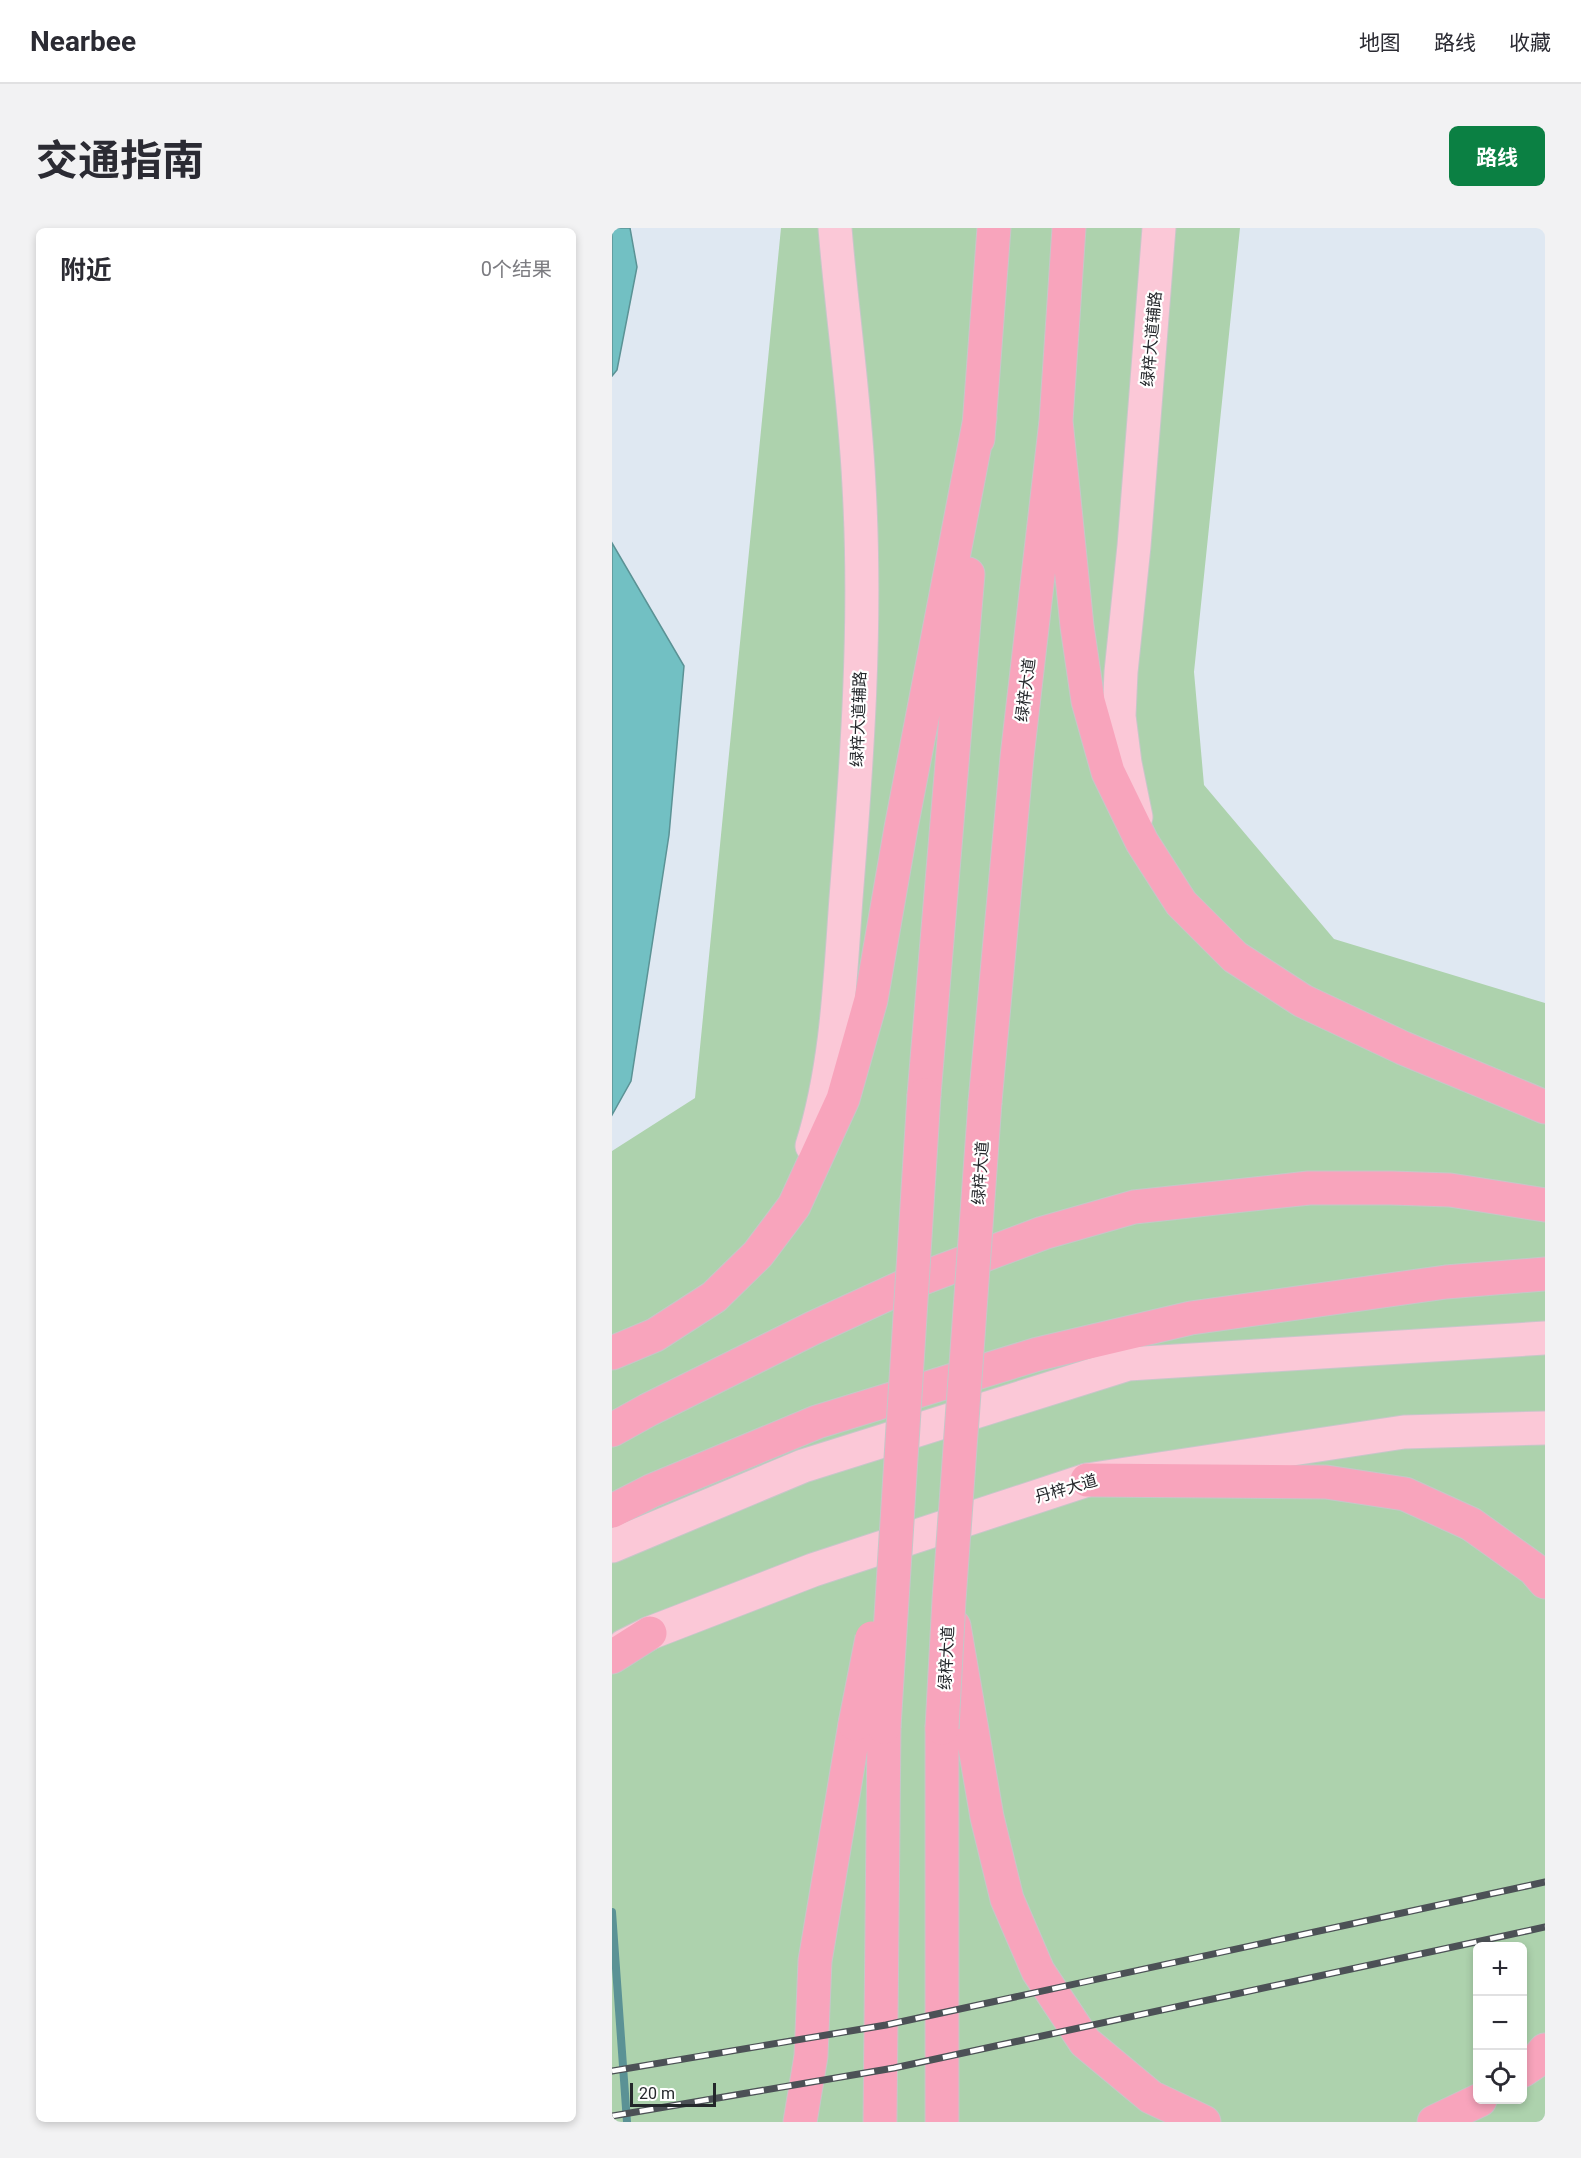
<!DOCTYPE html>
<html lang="zh">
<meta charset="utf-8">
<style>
:root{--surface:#fff;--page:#f2f2f3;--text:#2b2b33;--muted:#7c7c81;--line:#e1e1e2;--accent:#0b8043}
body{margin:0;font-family:Roboto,"Noto Sans SC",sans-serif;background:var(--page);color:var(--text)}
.controls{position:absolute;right:18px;bottom:18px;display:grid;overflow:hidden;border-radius:9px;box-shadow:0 3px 9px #0003}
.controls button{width:54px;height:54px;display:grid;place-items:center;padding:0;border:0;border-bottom:2px solid var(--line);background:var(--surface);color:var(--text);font:30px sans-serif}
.scale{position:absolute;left:18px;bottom:15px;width:86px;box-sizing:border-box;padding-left:6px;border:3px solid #24272b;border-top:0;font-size:16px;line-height:21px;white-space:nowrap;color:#24272b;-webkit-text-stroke:4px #fff;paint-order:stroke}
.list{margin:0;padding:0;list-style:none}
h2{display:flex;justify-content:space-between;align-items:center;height:78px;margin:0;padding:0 24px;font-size:26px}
h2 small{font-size:20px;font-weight:400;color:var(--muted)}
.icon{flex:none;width:33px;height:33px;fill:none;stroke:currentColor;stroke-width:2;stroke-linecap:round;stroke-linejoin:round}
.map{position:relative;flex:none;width:933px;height:1894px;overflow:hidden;border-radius:9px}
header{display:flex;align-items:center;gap:36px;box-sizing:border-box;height:84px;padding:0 30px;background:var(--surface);border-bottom:2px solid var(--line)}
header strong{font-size:28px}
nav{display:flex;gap:33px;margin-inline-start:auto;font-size:21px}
.intro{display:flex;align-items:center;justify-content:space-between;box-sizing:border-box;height:144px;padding:0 36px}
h1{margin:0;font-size:42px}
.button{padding:15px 27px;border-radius:9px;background:var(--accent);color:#fff;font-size:21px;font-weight:700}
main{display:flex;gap:36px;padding:0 36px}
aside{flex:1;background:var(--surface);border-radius:9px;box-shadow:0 3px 9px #0003}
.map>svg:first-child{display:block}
</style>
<header>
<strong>Nearbee</strong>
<nav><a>地图</a><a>路线</a><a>收藏</a></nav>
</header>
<div class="intro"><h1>交通指南</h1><a class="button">路线</a></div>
<main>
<aside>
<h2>附近<small>0个结果</small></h2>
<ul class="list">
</ul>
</aside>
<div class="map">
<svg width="933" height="1894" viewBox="0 0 933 1894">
<rect width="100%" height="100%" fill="#dfe8f2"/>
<path fill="#add2ad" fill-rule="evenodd" d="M169,0H628L582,444L592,557L722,711L933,775V1894H0V923L83,870ZM866,1718H910V1872H866Z"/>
<path fill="#72c0c3" stroke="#5b9295" stroke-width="1.5" d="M0,0H18L25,39L5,142L0,148Z
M0,315L72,438L57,607L19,853L0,887Z"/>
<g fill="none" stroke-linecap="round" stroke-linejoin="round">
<path stroke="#5b9295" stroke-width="8" d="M0,1684L15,1894"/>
<g stroke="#c6c7c8" stroke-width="35">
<path id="primary" d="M524,589L513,535L507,488L509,444L522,318L547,0
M200,918C225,838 228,753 234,670C245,534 255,396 247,258C243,172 230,86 223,0
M0,1318L191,1238L516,1136L933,1110
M12,1418L38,1405L201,1342L475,1252L792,1204L933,1200"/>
</g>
<g stroke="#c6c7c8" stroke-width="35">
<path id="highway" d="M444,193L465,398L476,473L496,544L530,614L569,675L623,729L691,773L791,820L933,879
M366,211L382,0
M312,867L356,346
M373,874L405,529L444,193L457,0
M0,1125L43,1107L102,1069L146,1026L182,978L231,871L259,772L289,600L368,190
M0,1202L36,1182L201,1100L308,1051L431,1005L522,979L697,960H779L838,962L933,977
M475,1252L714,1254L793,1266L859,1296L922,1341L933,1354
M0,1283L39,1263L205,1194L426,1126L579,1090L834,1054L933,1046
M342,1398L375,1589L395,1671L426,1743L473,1814L539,1869L592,1894
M0,1429L38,1405
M910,1843L922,1835L933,1822
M188,1894L199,1828L203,1733L243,1496
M268,1894L272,1499
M330,1894V1500
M822,1894L868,1872"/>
</g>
<use href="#primary" stroke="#fbc8d7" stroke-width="33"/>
<use href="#highway" stroke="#f8a4bc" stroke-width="33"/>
<g stroke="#4c5156" stroke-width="7">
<path id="rail" d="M0,1843L274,1797L933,1654
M0,1888L282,1840L933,1699"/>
</g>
<use href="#rail" stroke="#fff" stroke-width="4.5" stroke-dasharray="14" stroke-linecap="butt"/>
<g stroke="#c6c7c8" stroke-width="35" stroke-linecap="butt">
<path id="highway-bridge" d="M243,1496L260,1410
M272,1499L312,867
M330,1500L337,1372L373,874"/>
</g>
<use href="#highway-bridge" stroke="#f8a4bc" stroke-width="33"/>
</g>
<g text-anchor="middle" stroke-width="4.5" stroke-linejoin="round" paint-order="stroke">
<g font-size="16" fill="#24272b" stroke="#fff">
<text transform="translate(539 111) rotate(-85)" y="6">绿梓大道辅路</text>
<text transform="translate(413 462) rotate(-83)" y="6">绿梓大道</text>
<text transform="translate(246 491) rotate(-88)" y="6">绿梓大道辅路</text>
<text transform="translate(368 945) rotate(-86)" y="6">绿梓大道</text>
<text transform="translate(454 1260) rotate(-16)" y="6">丹梓大道</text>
<text transform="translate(334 1430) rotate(-87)" y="6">绿梓大道</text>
</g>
</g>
</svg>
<div class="controls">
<button>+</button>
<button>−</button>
<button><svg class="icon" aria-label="locate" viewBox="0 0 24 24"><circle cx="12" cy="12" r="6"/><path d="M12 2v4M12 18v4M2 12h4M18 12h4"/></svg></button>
</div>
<div class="scale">20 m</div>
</div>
</main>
